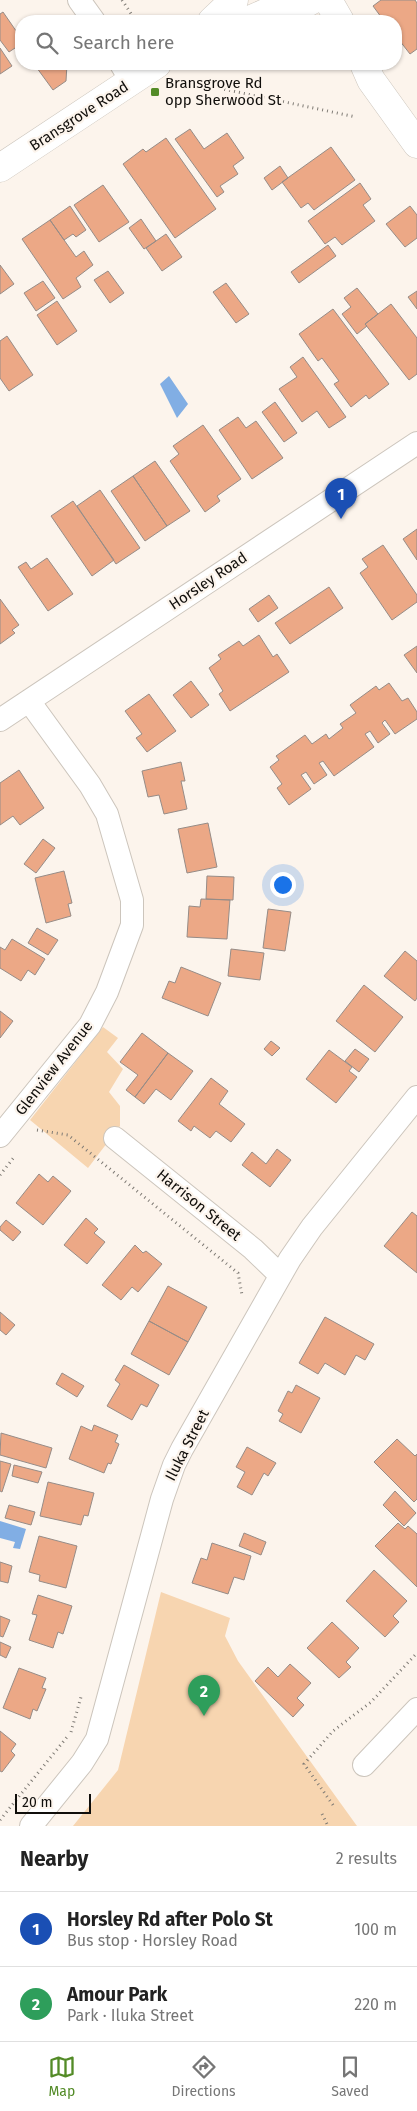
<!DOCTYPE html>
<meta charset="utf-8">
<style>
:root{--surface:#fff;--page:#f2f2f2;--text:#222;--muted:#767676;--line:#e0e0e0;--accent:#538b27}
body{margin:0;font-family:"Fira Sans",sans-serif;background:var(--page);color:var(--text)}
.scale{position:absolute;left:15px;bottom:12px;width:76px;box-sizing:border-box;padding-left:5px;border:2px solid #100e0b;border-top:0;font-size:14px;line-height:18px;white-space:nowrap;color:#100e0b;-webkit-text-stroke:4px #fcf4ec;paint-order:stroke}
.you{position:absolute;left:282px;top:884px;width:18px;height:18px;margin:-12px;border:4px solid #fff;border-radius:50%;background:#1a73e8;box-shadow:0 0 0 8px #1a73e833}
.badge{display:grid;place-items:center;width:32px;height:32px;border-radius:50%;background:var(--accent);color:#fff;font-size:16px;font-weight:700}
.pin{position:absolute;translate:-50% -41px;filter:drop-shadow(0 1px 2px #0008)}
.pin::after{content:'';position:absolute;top:26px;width:18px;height:15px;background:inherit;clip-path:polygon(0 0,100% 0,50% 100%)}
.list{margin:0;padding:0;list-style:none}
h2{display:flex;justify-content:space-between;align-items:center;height:65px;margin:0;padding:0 20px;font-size:21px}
h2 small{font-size:16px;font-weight:400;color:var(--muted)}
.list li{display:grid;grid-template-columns:32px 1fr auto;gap:15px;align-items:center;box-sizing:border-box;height:75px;padding:0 20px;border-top:1px solid var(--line)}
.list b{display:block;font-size:19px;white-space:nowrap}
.list p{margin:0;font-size:16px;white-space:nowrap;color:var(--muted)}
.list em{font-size:16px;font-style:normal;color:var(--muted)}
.icon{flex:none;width:28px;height:28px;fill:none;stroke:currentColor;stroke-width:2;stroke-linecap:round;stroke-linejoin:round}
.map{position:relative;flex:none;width:417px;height:1826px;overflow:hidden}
.search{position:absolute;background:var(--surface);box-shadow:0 1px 4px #0004;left:15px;right:15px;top:15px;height:55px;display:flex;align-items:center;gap:12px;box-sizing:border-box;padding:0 18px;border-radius:20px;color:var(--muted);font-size:19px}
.sheet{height:215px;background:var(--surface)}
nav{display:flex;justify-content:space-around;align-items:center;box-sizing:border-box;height:70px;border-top:1px solid var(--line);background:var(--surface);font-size:14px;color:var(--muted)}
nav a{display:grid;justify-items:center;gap:2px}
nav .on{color:var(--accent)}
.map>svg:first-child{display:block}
</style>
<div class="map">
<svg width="417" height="1826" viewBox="0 0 417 1826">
<rect width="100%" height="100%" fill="#fcf4ec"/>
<path fill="#f7d5b0" d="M103,1027L118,1038L107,1052L123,1069L109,1092L120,1106V1126L88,1168L30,1120Z
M161,1592L230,1618L225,1636L238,1661L357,1826H73L118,1770Z"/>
<path fill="#81aee4" d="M169,376L188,404L177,418L160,384Z
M0,1521L26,1529L20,1549L13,1548L15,1542L0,1538Z"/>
<path fill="#eca886" stroke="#968c87" d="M381,0H415L417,3V49L410,54L396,36V21H384L373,6Z
M3,12L21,38V44L9,52L0,40V14Z
M0,48L12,66L0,74Z
M34,64H67L66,81L53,90Z
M190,129L204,149L227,133L244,158L233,166L238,174L220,186L224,192L217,197L175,139Z
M166,138L216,209L175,238L123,164L143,149L146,152Z
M331,147L355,180L314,210L308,203L301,208L282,182Z
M280,166L288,178L272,190L264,178Z
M360,183L371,199L363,205L375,221L342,245L335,237L325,244L308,221Z
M103,185L129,222L99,242L74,205Z
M70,206L86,230L76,237L73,234L64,240L50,220Z
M410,206L417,215V238L405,247L386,224Z
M141,219L156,241L144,249L129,228Z
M50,220L76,257L84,251L93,265L76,278L81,287L63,299L22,239Z
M166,234L182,257L162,271L146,248Z
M328,245L336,256L299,283L291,272Z
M0,265L14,284L0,294Z
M108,271L124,293L110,303L94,280Z
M43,281L55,298L36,311L24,293Z
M226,283L249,314L236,323L213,292Z
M357,288L378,314L365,324L367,326L357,334L342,314L351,307L344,298Z
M417,291V309L408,297Z
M57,301L77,331L57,345L37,315Z
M391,304L417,338V374L409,380L365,324Z
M333,309L389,384L369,399L366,395L351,407L334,384L339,381L322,358L318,361L299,334Z
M7,336L33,375L9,391L0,378V341Z
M303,357L346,417L329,428L317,411L302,422L279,389L297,377L290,367Z
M275,402L297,433L284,442L262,412Z
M238,417L246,428L256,421L283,458L252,479L219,430Z
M203,425L241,479L217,496L220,501L205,512L170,461L179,454L173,446Z
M155,461L190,511L167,526L133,476Z
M133,476L167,526L145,541L111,491Z
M100,490L140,548L116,564L77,506Z
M73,501L114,560L92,576L51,516Z
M417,529V560L403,539Z
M383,545L417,595V602L392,620L360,573L368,567L362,559Z
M47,558L73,594L48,611L18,567L26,562L31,569Z
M329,587L343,608L290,644L275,623Z
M269,595L278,608L258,622L249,609Z
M0,599L19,625L12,630L15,633L0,644Z
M259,635L273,657L277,654L289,672L230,711L219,694L223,691L209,668L221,659L218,655L239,641L243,646Z
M417,646V673L404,655Z
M191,681L209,705L191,718L173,695Z
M389,683L402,701L408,698L417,712V719L395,734L385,720L382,723L390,734L378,743L370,731L365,734L374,747L334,776L323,761L319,763L327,775L314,784L306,772L301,775L311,789L289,805L277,788L282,784L270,767L279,760L276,756L305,735L312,744L326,734L329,739L343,728L340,724L356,713L350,705L376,686L379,690Z
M149,694L176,731L147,752L136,738L142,734L125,711Z
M181,762L185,781H181L187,809L164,814L159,795L148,797L142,771Z
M19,770L44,808L20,825L13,816L0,825V783Z
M208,823L217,867L187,873L178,829Z
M43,839L55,848L36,873L24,864Z
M64,871L72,903L68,904L71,916L46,923L35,878Z
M207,876L234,877L233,900L206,899Z
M201,899L230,900L227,939L187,937L189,906L200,907Z
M268,909L291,912L285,951L263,948Z
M37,928L58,940L48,955L28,943Z
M12,939L45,959L35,975L28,970L21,981L0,968V947L5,950Z
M231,949L264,953L260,980L228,976Z
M405,951L417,961V998L415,1001L384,976Z
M181,967L221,983L208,1016L162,998L169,981L175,983Z
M364,985L403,1017L375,1052L336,1021Z
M0,1011L13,1021L0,1038Z
M142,1033L168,1053L135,1097L126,1090L138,1075L120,1062Z
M271,1041L280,1048L272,1056L264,1049Z
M355,1049L369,1059L359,1072L345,1061Z
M329,1050L352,1067L349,1071L357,1077L336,1103L306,1079Z
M168,1053L193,1071L171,1100L156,1089L144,1104L135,1097Z
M211,1078L228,1091L219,1104L245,1124L231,1142L216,1131L210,1138L194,1126L191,1131L178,1121Z
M277,1149L291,1160L270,1187L242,1165L252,1152L266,1164Z
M39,1174L48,1182L53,1176L71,1191L43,1225L16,1203Z
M412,1212L417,1216V1273L384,1246Z
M86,1218L98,1229L94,1233L105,1242L87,1264L64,1245Z
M6,1220L21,1232L13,1241L0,1230V1227Z
M135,1245L143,1253L146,1251L162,1264L138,1292L132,1287L121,1300L102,1285Z
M168,1286L207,1307L188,1342L149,1321Z
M0,1312L15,1325L6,1335L0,1330Z
M325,1317L374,1344L365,1360L356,1355L345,1375L325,1363L318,1374L299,1363Z
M149,1321L188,1342L169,1375L131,1354Z
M124,1365L159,1385L147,1407L141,1404L132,1420L107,1406L120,1384L115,1380Z
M62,1373L84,1386L77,1397L56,1384Z
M296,1385L320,1398L301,1433L279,1421L283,1414L278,1411L288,1391L292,1393Z
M94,1425L118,1435L115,1442L119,1444L111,1464L108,1463L104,1473L69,1459L81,1426L92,1431Z
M1,1433L52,1448L46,1468L0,1455Z
M397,1439L415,1456L417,1454V1499L414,1502L374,1462Z
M247,1447L276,1463L268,1476L264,1473L252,1495L237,1487L245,1472L236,1467Z
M0,1461L11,1464L2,1492L0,1491Z
M14,1465L42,1472L38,1483L12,1476Z
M48,1482L94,1493L88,1516L84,1515L81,1525L40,1516Z
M395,1491L416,1513L404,1526L383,1505Z
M9,1505L35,1512L31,1525L5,1518Z
M398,1523L405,1529L408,1526L417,1534V1587L375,1546Z
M244,1533L266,1542L261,1555L239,1546Z
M39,1536L77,1546L66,1588L39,1581L40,1575L29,1572Z
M212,1543L251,1556L244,1580L234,1577L228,1594L192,1583L201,1558L207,1560Z
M0,1562L12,1566L8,1583L0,1581Z
M374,1570L407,1601L393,1616L399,1622L385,1637L346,1601Z
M38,1595L72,1606L63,1634L58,1632L53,1648L29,1640L37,1615L32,1614Z
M0,1616L10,1620L3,1637L0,1636Z
M332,1622L359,1648L346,1662L351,1667L339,1678L307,1648Z
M0,1642L11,1647L6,1658L0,1655Z
M290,1664L311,1683L297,1698L304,1705L293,1717L255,1681L268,1667L278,1677Z
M19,1668L46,1678L42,1688L46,1689L37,1711L33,1709L30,1719L3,1708Z
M0,1731L16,1744L11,1751L15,1755L2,1772L0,1771Z"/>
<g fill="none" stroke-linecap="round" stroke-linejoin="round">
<g stroke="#ccc5bc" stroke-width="24">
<path id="street" d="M79,0L94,21
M121,64L131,81
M0,720L417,443
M0,1136L90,1025L107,992L132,925V900L107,814L90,785L29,701
M115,1138L253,1249L280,1275
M364,1765L417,1709
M31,1826L82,1763L97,1739L162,1499L174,1465L182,1449L290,1259L312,1227L417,1097"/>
</g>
<g stroke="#ccc5bc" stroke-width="29">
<path id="secondary" d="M284,0C293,6 303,6 312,0
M328,0L340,21
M212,21L234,0
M247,21L288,3
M364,64L371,80L417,144
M0,168L157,64"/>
</g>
<path stroke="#7e7a74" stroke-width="3" stroke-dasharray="1 4" stroke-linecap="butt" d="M122,0L136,21
M190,82L356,117
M37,1130L68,1135L238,1273L242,1295
M0,1175L15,1156
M71,1732L81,1697
M333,1805L304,1764L333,1731L371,1702L417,1653
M322,1814L328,1826
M0,1820L67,1737"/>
<use href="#street" stroke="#fff" stroke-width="22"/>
<use href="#secondary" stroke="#fff" stroke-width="28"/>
</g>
<rect fill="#538b27" stroke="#fcf4ec" stroke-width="2" x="150" y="87" width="10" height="10" rx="2.5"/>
<g text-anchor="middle" stroke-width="4.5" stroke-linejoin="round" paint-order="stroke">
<g font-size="15" fill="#100e0b" stroke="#fcf4ec" text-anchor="start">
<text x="165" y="88">Bransgrove Rd<tspan x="165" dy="17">opp Sherwood St</tspan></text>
</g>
<g font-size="15" fill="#100e0b" stroke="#fcf4ec">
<text transform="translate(79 116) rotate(-33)" y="5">Bransgrove Road</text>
<text transform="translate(208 581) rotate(-34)" y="5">Horsley Road</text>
<text transform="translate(54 1068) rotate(-52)" y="5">Glenview Avenue</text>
<text transform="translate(199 1205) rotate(39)" y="5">Harrison Street</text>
<text transform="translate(187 1445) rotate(-63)" y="5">Iluka Street</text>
</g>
</g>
</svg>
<div class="scale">20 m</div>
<div class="you"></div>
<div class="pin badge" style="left:341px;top:519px;background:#1a4fb4">1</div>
<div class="pin badge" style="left:204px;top:1716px;background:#2e9e5b">2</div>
<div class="search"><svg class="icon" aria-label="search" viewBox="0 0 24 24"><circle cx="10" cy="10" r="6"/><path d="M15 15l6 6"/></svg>Search here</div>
</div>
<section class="sheet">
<h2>Nearby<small>2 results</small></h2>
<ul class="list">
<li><span class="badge" style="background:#1a4fb4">1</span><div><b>Horsley Rd after Polo St</b><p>Bus stop · Horsley Road</p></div><em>100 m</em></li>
<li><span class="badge" style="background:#2e9e5b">2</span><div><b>Amour Park</b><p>Park · Iluka Street</p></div><em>220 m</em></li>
</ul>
</section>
<nav>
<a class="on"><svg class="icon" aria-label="map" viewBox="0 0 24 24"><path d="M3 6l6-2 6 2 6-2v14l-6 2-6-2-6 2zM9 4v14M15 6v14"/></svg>Map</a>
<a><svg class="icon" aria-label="directions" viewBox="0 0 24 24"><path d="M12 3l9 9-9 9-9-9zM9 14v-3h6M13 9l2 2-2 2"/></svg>Directions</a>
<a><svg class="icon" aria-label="saved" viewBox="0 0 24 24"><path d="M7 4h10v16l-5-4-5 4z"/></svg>Saved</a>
</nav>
